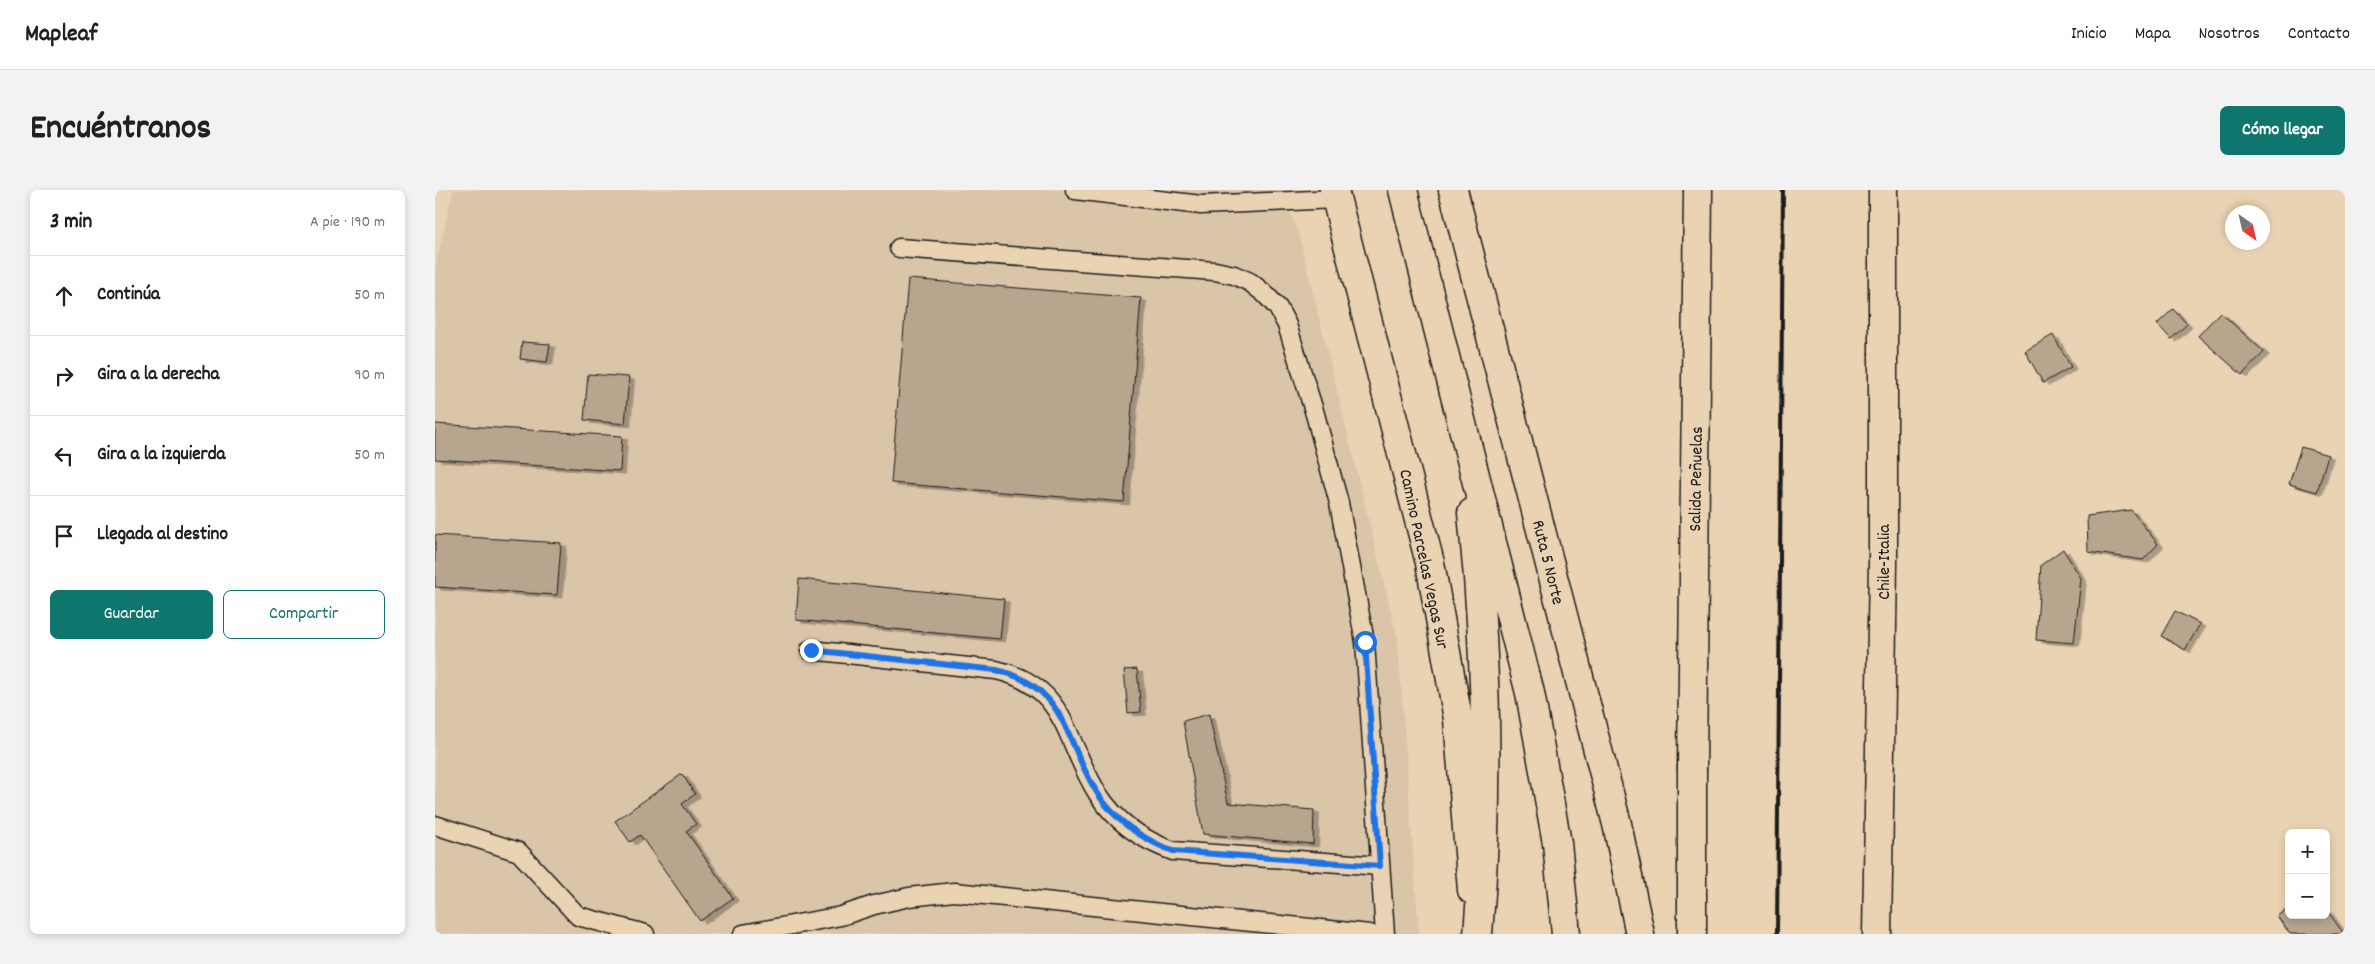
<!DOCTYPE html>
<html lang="es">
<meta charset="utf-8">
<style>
:root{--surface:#fff;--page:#f2f2f2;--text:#202124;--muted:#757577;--line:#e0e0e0;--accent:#0f766e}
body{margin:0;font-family:Dekko,sans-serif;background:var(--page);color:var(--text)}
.controls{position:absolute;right:15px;bottom:15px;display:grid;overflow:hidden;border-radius:8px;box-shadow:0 2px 8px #0003}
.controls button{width:45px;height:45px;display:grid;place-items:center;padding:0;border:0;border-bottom:1px solid var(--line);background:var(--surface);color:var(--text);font:25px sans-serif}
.compass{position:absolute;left:1790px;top:15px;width:45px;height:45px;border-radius:50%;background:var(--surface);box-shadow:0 2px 8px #0003;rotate:146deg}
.stop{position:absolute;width:15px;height:15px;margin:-11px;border:4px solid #1a73e8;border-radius:50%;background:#fff}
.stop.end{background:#1a73e8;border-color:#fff;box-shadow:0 1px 5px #0008}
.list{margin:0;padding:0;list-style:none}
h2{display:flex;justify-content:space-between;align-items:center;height:65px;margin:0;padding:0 20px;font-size:21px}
h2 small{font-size:16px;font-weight:400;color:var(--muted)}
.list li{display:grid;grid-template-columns:32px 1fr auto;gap:15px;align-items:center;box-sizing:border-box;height:80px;padding:0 20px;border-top:1px solid var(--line)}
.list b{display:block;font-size:19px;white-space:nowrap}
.list em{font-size:16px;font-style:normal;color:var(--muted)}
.actions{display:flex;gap:10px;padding:15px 20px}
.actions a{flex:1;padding:11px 0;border:1px solid var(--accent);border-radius:8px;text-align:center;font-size:18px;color:var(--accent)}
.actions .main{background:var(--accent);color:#fff}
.icon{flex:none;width:28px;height:28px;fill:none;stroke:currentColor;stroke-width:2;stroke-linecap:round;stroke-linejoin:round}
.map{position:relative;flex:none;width:1910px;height:744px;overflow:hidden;border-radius:8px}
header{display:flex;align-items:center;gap:30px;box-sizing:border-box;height:70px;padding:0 25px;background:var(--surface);border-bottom:1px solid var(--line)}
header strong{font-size:24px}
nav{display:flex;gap:28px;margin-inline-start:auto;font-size:18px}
.intro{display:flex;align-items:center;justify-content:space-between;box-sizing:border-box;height:120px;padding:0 30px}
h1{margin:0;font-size:35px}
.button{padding:12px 22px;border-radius:8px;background:var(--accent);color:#fff;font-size:18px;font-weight:700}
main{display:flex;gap:30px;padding:0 30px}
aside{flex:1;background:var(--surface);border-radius:8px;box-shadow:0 2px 8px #0003}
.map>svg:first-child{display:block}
</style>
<header>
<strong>Mapleaf</strong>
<nav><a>Inicio</a><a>Mapa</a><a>Nosotros</a><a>Contacto</a></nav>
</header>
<div class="intro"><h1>Encuéntranos</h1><a class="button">Cómo llegar</a></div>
<main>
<aside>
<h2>3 min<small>A pie · 190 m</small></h2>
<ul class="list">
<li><svg class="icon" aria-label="ahead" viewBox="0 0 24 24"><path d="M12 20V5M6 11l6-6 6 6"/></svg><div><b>Continúa</b></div><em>50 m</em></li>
<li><svg class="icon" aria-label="right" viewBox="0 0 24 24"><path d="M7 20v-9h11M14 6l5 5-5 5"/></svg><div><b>Gira a la derecha</b></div><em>90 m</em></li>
<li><svg class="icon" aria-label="left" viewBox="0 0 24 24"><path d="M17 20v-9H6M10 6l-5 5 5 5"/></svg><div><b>Gira a la izquierda</b></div><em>50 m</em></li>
<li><svg class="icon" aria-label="arrive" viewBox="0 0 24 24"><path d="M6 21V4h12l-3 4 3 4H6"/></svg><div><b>Llegada al destino</b></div></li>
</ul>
<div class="actions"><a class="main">Guardar</a><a>Compartir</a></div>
</aside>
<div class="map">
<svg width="1910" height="744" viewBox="0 0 1910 744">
<defs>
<filter id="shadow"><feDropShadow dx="5.5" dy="3" stdDeviation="0" flood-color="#0004"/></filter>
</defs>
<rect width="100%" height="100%" fill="#ead3b3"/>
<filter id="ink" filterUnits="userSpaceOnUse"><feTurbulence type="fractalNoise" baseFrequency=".02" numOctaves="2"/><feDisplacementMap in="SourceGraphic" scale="10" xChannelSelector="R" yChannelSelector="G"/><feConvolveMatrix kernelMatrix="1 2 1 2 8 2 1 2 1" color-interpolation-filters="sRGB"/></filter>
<g filter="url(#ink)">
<path fill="#dbc5a8" d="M18,0H847L864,45L963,450L984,744H0V79Z"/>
<path fill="#b7a58e" stroke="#1c1c1c" filter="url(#shadow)" d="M473,89L706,108L689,312L456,293Z
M1738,119L1752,134L1736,149L1722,134Z
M1785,122L1829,162L1807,185L1763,146Z
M1618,145L1636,177L1608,193L1590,161Z
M87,152L115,154L112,172L85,169Z
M153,184L194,187L190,234L149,230Z
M0,234L187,246L185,281L0,269Z
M1866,257L1893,265L1882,302L1854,294Z
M1696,320L1723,354L1708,370L1653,362L1652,326Z
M0,345L126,353L122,405L0,397Z
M1628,359L1646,388L1639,453L1601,450L1606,375Z
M364,389L569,409L565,449L361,430Z
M1740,421L1765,434L1750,460L1726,446Z
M702,479L706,522L693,523L689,480Z
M774,524L793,613L879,620L878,654L768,644L748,531Z
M247,584L260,604L247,614L261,634L251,641L298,708L265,731L205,645L195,652L180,631Z
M1854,718V725H1891V719L1909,744H1855L1842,726Z"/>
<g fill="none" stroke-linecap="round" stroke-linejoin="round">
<g stroke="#1c1c1c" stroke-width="21">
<path id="service" d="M640,0L766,15L901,9
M464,58L780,81L799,85L815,92L830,104L843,118L852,135L880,224L904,313L930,452L950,744
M375,460L561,480C633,496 629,551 663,604C681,632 707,650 738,661L945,676
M0,635L84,662L143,726L210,744
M308,744L406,726L439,715L474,707L519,702L935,744"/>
</g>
<g stroke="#1c1c1c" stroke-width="31">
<path id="minor" d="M1442,744L1448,373V0"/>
</g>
<g stroke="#1c1c1c" stroke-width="31">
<path id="tertiary" d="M899,0L995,373L1023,529L1037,700"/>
</g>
<g stroke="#1c1c1c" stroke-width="31">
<path id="primary" d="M1257,578L1263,0"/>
</g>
<g stroke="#1c1c1c" stroke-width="31">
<path id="trunk" d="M968,0L1095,503L1122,653L1131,744
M1018,0L1182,634L1205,744
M1037,323C1052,463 1055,603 1043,744
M1257,578V744"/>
</g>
<use href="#service" stroke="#ead3b3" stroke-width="18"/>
<use href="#minor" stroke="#ead3b3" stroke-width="28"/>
<use href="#tertiary" stroke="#ead3b3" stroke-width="28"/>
<use href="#primary" stroke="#ead3b3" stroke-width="28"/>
<use href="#trunk" stroke="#ead3b3" stroke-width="28"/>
<path stroke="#1c1c1c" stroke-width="4" d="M1342,744L1348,0"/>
</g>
</g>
<g fill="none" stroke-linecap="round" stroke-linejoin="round" filter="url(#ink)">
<path stroke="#1a73e8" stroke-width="6" d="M376,460L561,480C633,496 629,552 663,604C681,632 707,649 738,661L945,676L930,452"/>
</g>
<g text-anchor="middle" stroke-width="4.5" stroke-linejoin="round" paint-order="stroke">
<g font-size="18" fill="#1c1c1c" stroke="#ead3b3">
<text transform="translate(1260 289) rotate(-89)" y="6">Salida Peñuelas</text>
<text transform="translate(990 369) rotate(78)" y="6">Camino Parcelas Vegas Sur</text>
<text transform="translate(1114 372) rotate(76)" y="6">Ruta 5 Norte</text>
<text transform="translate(1448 372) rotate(-90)" y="6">Chile-Italia</text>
</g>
</g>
</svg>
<div class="controls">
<button>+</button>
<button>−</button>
</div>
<svg class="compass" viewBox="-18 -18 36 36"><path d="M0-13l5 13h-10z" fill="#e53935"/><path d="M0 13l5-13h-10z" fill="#757577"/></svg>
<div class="stop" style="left:930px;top:452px"></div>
<div class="stop end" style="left:376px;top:460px"></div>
</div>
</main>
